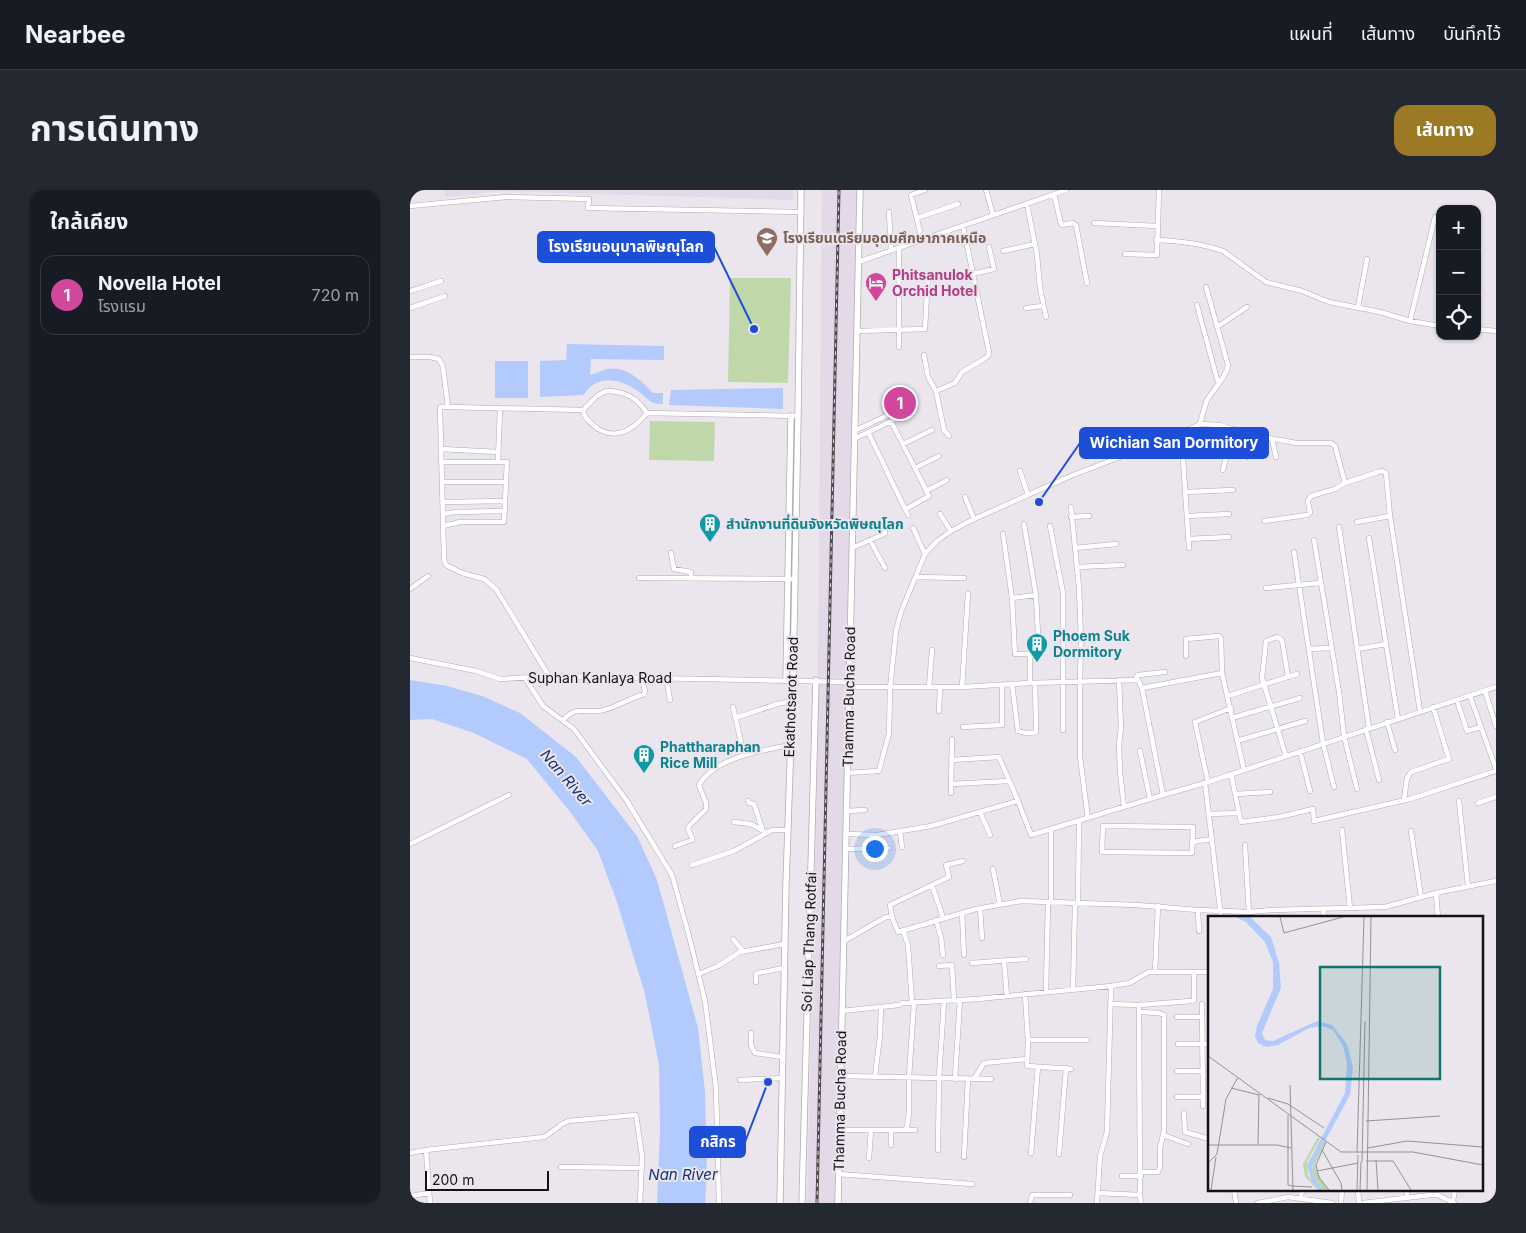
<!DOCTYPE html>
<html lang="th">
<meta charset="utf-8">
<style>
:root{--surface:#171b24;--page:#242831;--text:#f1f3f6;--muted:#9ea1a6;--line:#363941;--accent:#9c7924}
body{margin:0;font-family:Inter,"Noto Sans Thai",sans-serif;background:var(--page);color:var(--text)}
.controls{position:absolute;right:15px;top:15px;display:grid;overflow:hidden;border-radius:10px;box-shadow:0 1px 4px #0004}
.controls button{width:45px;height:45px;display:grid;place-items:center;padding:0;border:0;border-bottom:1px solid var(--line);background:var(--surface);color:var(--text);font:25px sans-serif}
.scale{position:absolute;left:15px;bottom:12px;width:124px;box-sizing:border-box;padding-left:5px;border:2px solid #141215;border-top:0;font-size:14px;line-height:18px;white-space:nowrap;color:#141215;-webkit-text-stroke:4px #ebe5ed;paint-order:stroke}
.you{position:absolute;left:464px;top:658px;width:18px;height:18px;margin:-12px;border:4px solid #fff;border-radius:50%;background:#1a73e8;box-shadow:0 0 0 8px #1a73e833}
.badge{display:grid;place-items:center;width:32px;height:32px;border-radius:50%;background:var(--accent);color:#fff;font-size:16px;font-weight:700}
.pin{position:absolute;translate:-50% -50%;border:2px solid #fff;box-shadow:0 1px 5px #0006}
.list{margin:0;padding:0;list-style:none}
h2{display:flex;justify-content:space-between;align-items:center;height:65px;margin:0;padding:0 20px;font-size:21px}
h2 small{font-size:16px;font-weight:400;color:var(--muted)}
.list li{display:grid;grid-template-columns:32px 1fr auto;gap:15px;align-items:center;box-sizing:border-box;height:80px;margin:0 10px 10px;padding:0 10px;border:1px solid var(--line);border-radius:15px}
.list b{display:block;font-size:19px;white-space:nowrap}
.list p{margin:0;font-size:16px;white-space:nowrap;color:var(--muted)}
.list em{font-size:16px;font-style:normal;color:var(--muted)}
.icon{flex:none;width:28px;height:28px;fill:none;stroke:currentColor;stroke-width:2;stroke-linecap:round;stroke-linejoin:round}
.map{position:relative;flex:none;width:1086px;height:1013px;overflow:hidden;border-radius:15px}
header{display:flex;align-items:center;gap:30px;box-sizing:border-box;height:70px;padding:0 25px;background:var(--surface);border-bottom:1px solid var(--line)}
header strong{font-size:24px}
nav{display:flex;gap:28px;margin-inline-start:auto;font-size:18px}
.intro{display:flex;align-items:center;justify-content:space-between;box-sizing:border-box;height:120px;padding:0 30px}
h1{margin:0;font-size:35px}
.button{padding:12px 22px;border-radius:15px;background:var(--accent);color:#fff;font-size:18px;font-weight:700}
main{display:flex;gap:30px;padding:0 30px}
aside{flex:1;background:var(--surface);border-radius:15px;box-shadow:0 1px 4px #0004}
.map>svg:first-child{display:block}
</style>
<header>
<strong>Nearbee</strong>
<nav><a>แผนที่</a><a>เส้นทาง</a><a>บันทึกไว้</a></nav>
</header>
<div class="intro"><h1>การเดินทาง</h1><a class="button">เส้นทาง</a></div>
<main>
<aside>
<h2>ใกล้เคียง<small></small></h2>
<ul class="list">
<li><span class="badge" style="background:#d1479c">1</span><div><b>Novella Hotel</b><p>โรงแรม</p></div><em>720 m</em></li>
</ul>
</aside>
<div class="map">
<svg width="1086" height="1013" viewBox="0 0 1086 1013">
<rect width="100%" height="100%" fill="#ebe5ed"/>
<path fill="#e3d9e8" d="M34,0H383V10L93,1L35,7Z
M412,0H447L425,1013H397L407,588Z"/>
<path fill="#c0d8a9" d="M320,88H381L378,193L318,192Z
M240,231L305,232L304,271L239,270Z"/>
<path fill="#b2cbfc" d="M157,154L254,156V170L181,169L180,185C185,184 192,180 198,179C217,176 231,191 243,203H253V214C239,214 239,209 229,202C216,192 199,186 184,194C180,196 176,202 173,205L130,207V171L156,170Z
M85,171H118V208H85Z
M373,198V219L259,215L261,200Z
M0,490L37,496L72,506L110,523L166,567L227,646L247,690L288,838L295,902L297,985L295,1013H247L250,941L249,875L235,804L207,712L188,661L161,623L117,569L64,543L22,529L0,530Z"/>
<g fill="none" stroke-linecap="round" stroke-linejoin="round">
<g stroke="#b0abb2" stroke-width="5.5">
<path id="street" d="M576,0L583,25
M644,4L651,34L652,35L663,33L666,35L677,93
M617,14L627,65L630,98L636,127
M0,16L96,7L179,9L178,18L391,22
M479,22L481,60
M507,28L548,14
M684,33L747,36
M512,50L501,5L515,0
M746,50C769,51 791,53 813,61L856,92L892,101L919,112L970,122L1000,131L1030,136
M593,61L625,54
M715,64L747,65L749,0
M448,72L656,0
M562,84L584,79L579,57
M0,101L31,91
M787,115L807,189L809,192
M948,117L957,69
M0,118L35,106
M616,118L633,116
M1000,131L1025,27
M807,137L837,117
M1067,139L1086,141
M447,141L515,139L518,84H490
M489,157V58
M514,165L518,187L526,201
M0,167H20L29,169L33,177L38,217L173,220
M196,201C215,201 227,208 237,223C224,239 206,251 187,238C180,233 174,228 173,220L187,206Z
M38,217H30L34,369L36,375L52,383L74,389L86,399L139,486
M237,223L388,226
M481,231L519,306L496,319
M790,234C792,227 794,218 797,210C803,200 817,186 818,175L796,97
M458,242L498,325
M837,244V267
M539,246L534,240L526,201L545,193L552,182L574,169L578,166L579,162L553,36
M444,249L492,226L489,220L444,241
M757,249L770,263L773,269L779,358
M862,249L866,267
M493,254L522,240
M31,259L88,262
M31,272H97L94,332H50L33,336
M88,272L90,218
M505,278L529,266
M813,280L823,239
M610,281L618,305
M32,292H96
M516,301L537,290
M775,302L823,300
M555,307L564,329
M33,312L95,311
M661,317L669,397L671,449L670,493V567L678,628
M33,324L46,322L94,321
M530,324L541,341
M777,326L819,324
M661,327L679,326
M854,331L897,325L900,323L898,311L901,306L925,299L935,293
M947,332L980,326
M640,336L653,403V540
M929,337L959,538
M503,338L515,364
M593,344L602,408L605,464H629L626,405L614,334
M959,348L988,529
M778,349L819,347
M460,350L475,378
M904,350L929,502L934,546L947,599
M442,358L474,344L475,342L473,333
M665,358L706,354
M884,362L913,553L924,597
M261,363L264,379L281,382V388
M667,377L713,375
M506,387L554,388
M229,388L381,389
M856,398L910,393
M0,399L18,386
M602,408L626,405
M899,459L920,458
M947,459L976,454
M776,466V449L809,446L811,448L812,483L834,580
M0,468L66,481L90,489L139,486L439,492
M256,487L260,510
M115,488L133,516L164,539L217,611L262,685L278,742L295,811L306,898L309,1013
M709,490L711,537L709,555L710,582L714,617
M725,490L728,485L755,482
M620,493V464
M602,494L608,541C613,543 620,544 626,542V535L625,493
M439,497H552L620,493L728,490L732,498L753,605L795,593L811,727
M519,497L522,460
M552,497L558,404
M732,498L812,483
M1075,501L1086,536
M821,505L887,484
M1060,506L1086,579
M1047,510L1057,541L1071,537
M323,517L334,565
M529,521L530,497
M825,527L890,508
M325,528L367,514L382,511
M153,530C169,513 179,526 197,519C210,515 221,508 234,504L235,501L231,487
M977,532L985,560
M553,537L592,535V495
M956,539L969,590
M830,550L895,531
M730,561L740,609
M890,561L900,601
M876,566L852,488L856,451L867,447L872,450L878,487
M541,570L589,567L608,611
M437,583L469,581L479,543L480,498L486,441L491,422L515,364L527,351L541,341L564,329L663,285L757,249L790,234L810,235L837,244L886,253H921L925,256L935,293L968,282L972,281L976,283L980,326L1010,521
M821,584L829,623
M798,592L785,532L821,518
M795,593L1086,497
M541,594L599,591
M541,603L542,549
M825,604L860,602
M994,610L997,588L1001,582L1039,569L1023,517
M338,611L339,613L344,614L352,638
M1049,611L1058,696
M1068,613L1086,607
M436,621L455,620
M570,622L580,645
M799,624L829,623L831,632L869,627L903,619L904,631L1000,609L1086,581
M324,632L341,634L357,643
M693,636L783,637L782,663L692,662Z
M932,640L940,718
M490,641L492,657
M1001,641L1011,707
M436,644L467,645L521,636L608,611L621,645L753,605
M782,652L802,649
M0,654L99,605
M835,655L839,722
M265,656L282,650V648L278,639L279,636L296,619V613L289,595C306,567 350,561 380,555
M435,659L479,658
M282,675L324,661L362,640H377
M583,679L590,715
M522,695L533,728
M1026,703L1028,727
M641,712V639
M668,714L669,631
M570,718L572,748
M913,719L914,727
M788,720L789,741
M552,723L554,765
M482,727L480,715L539,687L536,675L553,671
M526,730L531,747L533,765
M493,740L498,755L502,813
M323,749L333,761
M434,751L476,727H482L488,742L566,719L611,711L726,715L788,720L839,722L862,720L975,717L1030,702L1086,691
M594,771L597,806
M562,773L616,769
M529,776L542,775L544,810
M745,782L748,716
M289,784L308,776L330,762L375,754
M346,792V784L348,783L374,778
M701,796L719,793L739,782H800
M663,800L665,713
M636,802L638,712
M615,804L618,850L617,876L661,879
M700,814L729,815L781,811L784,810V782
M792,814L793,916
M432,821L489,815L493,813L568,809L701,796L697,942L690,966L687,1013
M729,822L749,823L754,825V941L750,958V977L748,982H731
M767,827H792
M341,843V855L345,863L373,867
M618,850H677
M768,854H800
M767,881H793
M431,886L581,889
M465,886L470,846L471,817
M545,889L550,810
M564,889L574,873L617,869
M330,890L372,888
M767,907H793
M774,923L775,942L800,949
M800,927V932
M429,940H461
M494,940H505
M753,945L778,954
M481,955V940
M528,960L529,888L534,811
M0,963L16,960
M621,963L628,877
M649,964L656,878
M554,967L558,889
M459,968L461,940H494L497,937L499,922V887L504,813
M151,977L232,978
M428,984L562,994
M712,986H731
M824,999L826,1013
M948,999L949,1013
M996,999L998,1008
M688,1003L730,1005L729,815
M730,1005L731,1013
M0,1006L19,1003
M891,1008L892,999
M1043,1011L1045,999
M20,1013L16,960L134,947C143,942 149,935 158,931L226,925L232,966L230,1013
M620,1013L622,1005H660
M848,1013L878,1007L922,1013
M931,1013L932,999
M953,1013L1020,1005H1028L1044,1013"/>
</g>
<g stroke="#b0abb2" stroke-width="7">
<path id="secondary" d="M376,489L381,226
M370,1013L376,694L383,490L388,226L391,0
M392,1013L406,490
M428,1013L450,0"/>
</g>
<use href="#street" stroke="#fff" stroke-width="4.5"/>
<use href="#secondary" stroke="#fff" stroke-width="5.5"/>
<g stroke="#4d4a4e" stroke-width="3">
<path id="rail" d="M407,1013L429,0"/>
</g>
<use href="#rail" stroke="#ebe5ed" stroke-width="1" stroke-dasharray="4" stroke-linecap="butt"/>
</g>
<defs>
<g id="school-pin" transform="scale(1.125)"><path d="M0 17L-7.5 6A9.5 9.5 0 1 1 7.5 6Z" fill="#8d6e63" stroke="#ebe5ed"/><path d="M0-5L7-2L0 1L-7-2ZM-4 1L0 2.5L4 1V4Q0 6-4 4Z" fill="#fff"/></g>
<g id="hotel-pin" transform="scale(1.125)"><path d="M0 17L-7.5 6A9.5 9.5 0 1 1 7.5 6Z" fill="#d1479c" stroke="#ebe5ed"/><path d="M-6-4.5h1.5V1H6V5H4.5V3h-9V5H-6ZM-4 0a1.8 1.8 0 1 1 3.6 0ZM.5 0V-2.5h3Q6-2.5 6 0Z" fill="#fff"/></g>
<g id="building-pin" transform="scale(1.125)"><path d="M0 17L-7.5 6A9.5 9.5 0 1 1 7.5 6Z" fill="#0f9aa8" stroke="#ebe5ed"/><path d="M-4-6H4V6H1V3H-1V6H-4ZM-2.5-4.3h1.7v1.8h-1.7ZM.8-4.3h1.7v1.8H.8ZM-2.5-1h1.7V.8h-1.7ZM.8-1h1.7V.8H.8Z" fill="#fff"/></g>
</defs>
<g fill-rule="evenodd">
<use href="#school-pin" x="357" y="48"/>
<use href="#hotel-pin" x="466" y="93"/>
<use href="#building-pin" x="300" y="334"/>
<use href="#building-pin" x="627" y="454"/>
<use href="#building-pin" x="234" y="565"/>
</g>
<g text-anchor="middle" stroke-width="4" stroke-linejoin="round" paint-order="stroke">
<g font-size="14" font-weight="bold" fill="#785e54" stroke="#ebe5ed" text-anchor="start">
<text x="373" y="53">โรงเรียนเตรียมอุดมศึกษาภาคเหนือ</text>
</g>
<g font-size="14" font-weight="bold" fill="#b23c85" stroke="#ebe5ed" text-anchor="start">
<text x="482" y="90">Phitsanulok<tspan x="482" dy="16">Orchid Hotel</tspan></text>
</g>
<g font-size="14" font-weight="bold" fill="#0d838f" stroke="#ebe5ed" text-anchor="start">
<text x="316" y="339">สำนักงานที่ดินจังหวัดพิษณุโลก</text>
<text x="643" y="451">Phoem Suk<tspan x="643" dy="16">Dormitory</tspan></text>
<text x="250" y="562">Phattharaphan<tspan x="250" dy="16">Rice Mill</tspan></text>
</g>
<g font-size="14" fill="#141215" stroke="#ebe5ed">
<text x="190" y="493">Suphan Kanlaya Road</text>
<text transform="translate(381 507) rotate(-88)" y="5">Ekathotsarot Road</text>
<text transform="translate(439 507) rotate(-89)" y="5">Thamma Bucha Road</text>
<text transform="translate(399 752) rotate(-88)" y="5">Soi Liap Thang Rotfai</text>
<text transform="translate(430 911) rotate(-89)" y="5">Thamma Bucha Road</text>
</g>
<g font-size="15" font-style="italic" fill="#163378" stroke="#ebe5ed">
<text transform="translate(156 588) rotate(49)" y="5">Nan River</text>
<text x="273" y="990">Nan River</text>
</g>
</g>
<g transform="translate(798 726)">
<rect width="275" height="275" fill="#ebe5ed"/>
<path d="M110,221L112,223L99,245L100,259L109,274L97,260L95,248ZM116,225L118,227L107,248L109,256L121,274H115L104,257L106,242Z" fill="#c0d8a9"/>
<path d="M28,1H42L63,21L71,47L73,72L54,117L57,124L65,125L109,105L124,109L139,128L145,151L142,179L105,247L104,257L115,274H110L104,266L99,249L137,177L139,148L135,130L125,114L114,110L101,112L70,129L58,131L50,127L47,120L49,110L65,73V46L57,26L38,6Z" fill="#b2cbfc"/>
<path fill="none" stroke="#959197" stroke-width="1" d="M72,1L76,17L135,1M0,140L133,236H205L275,249M82,169L85,274M23,172L51,179M60,182L80,188L116,212M80,199V269L84,270M158,205L232,200M118,226L108,249L111,262L121,274M50,228L51,178M0,229H69L83,232M160,232L199,225L275,231M114,234L133,267L134,274M149,237L156,1M168,244L170,274M158,245H185L203,274M154,246L157,105M0,247L9,238L18,183L30,161M109,255L150,247M84,270L104,271M3,274L8,241M149,274L150,239M152,274L153,246M159,274L163,1"/>
<path fill="#0f766e" fill-opacity="0.15" stroke="#0f766e" stroke-width="2.5" d="M112,51H232V163H112Z"/>
<rect width="275" height="275" fill="none" stroke="#141215" stroke-width="2.5"/>
</g>
<path fill="none" stroke="#1d4ed8" stroke-width="2" d="M344 139L304 57M629 312L670 253M358 892L335 952"/>
<g fill="#1d4ed8" stroke="#ebe5ed" stroke-width="2">
<circle cx="344" cy="139" r="5"/>
<circle cx="629" cy="312" r="5"/>
<circle cx="358" cy="892" r="5"/>
</g>
<g fill="#1d4ed8" stroke="#1d4ed8" stroke-width="2">
<rect x="128" y="42" width="176" height="30" rx="5"/>
<rect x="670" y="238" width="188" height="30" rx="5"/>
<rect x="280" y="937" width="55" height="30" rx="5"/>
</g>
<g font-size="15" text-anchor="middle" font-weight="bold" fill="#fff">
<text x="216" y="62">โรงเรียนอนุบาลพิษณุโลก</text>
<text x="764" y="258">Wichian San Dormitory</text>
<text x="308" y="957">กสิกร</text>
</g>
</svg>
<div class="controls">
<button>+</button>
<button>−</button>
<button><svg class="icon" aria-label="locate" viewBox="0 0 24 24"><circle cx="12" cy="12" r="6"/><path d="M12 2v4M12 18v4M2 12h4M18 12h4"/></svg></button>
</div>
<div class="scale">200 m</div>
<div class="you"></div>
<div class="pin badge" style="left:490px;top:213px;background:#d1479c">1</div>
</div>
</main>
